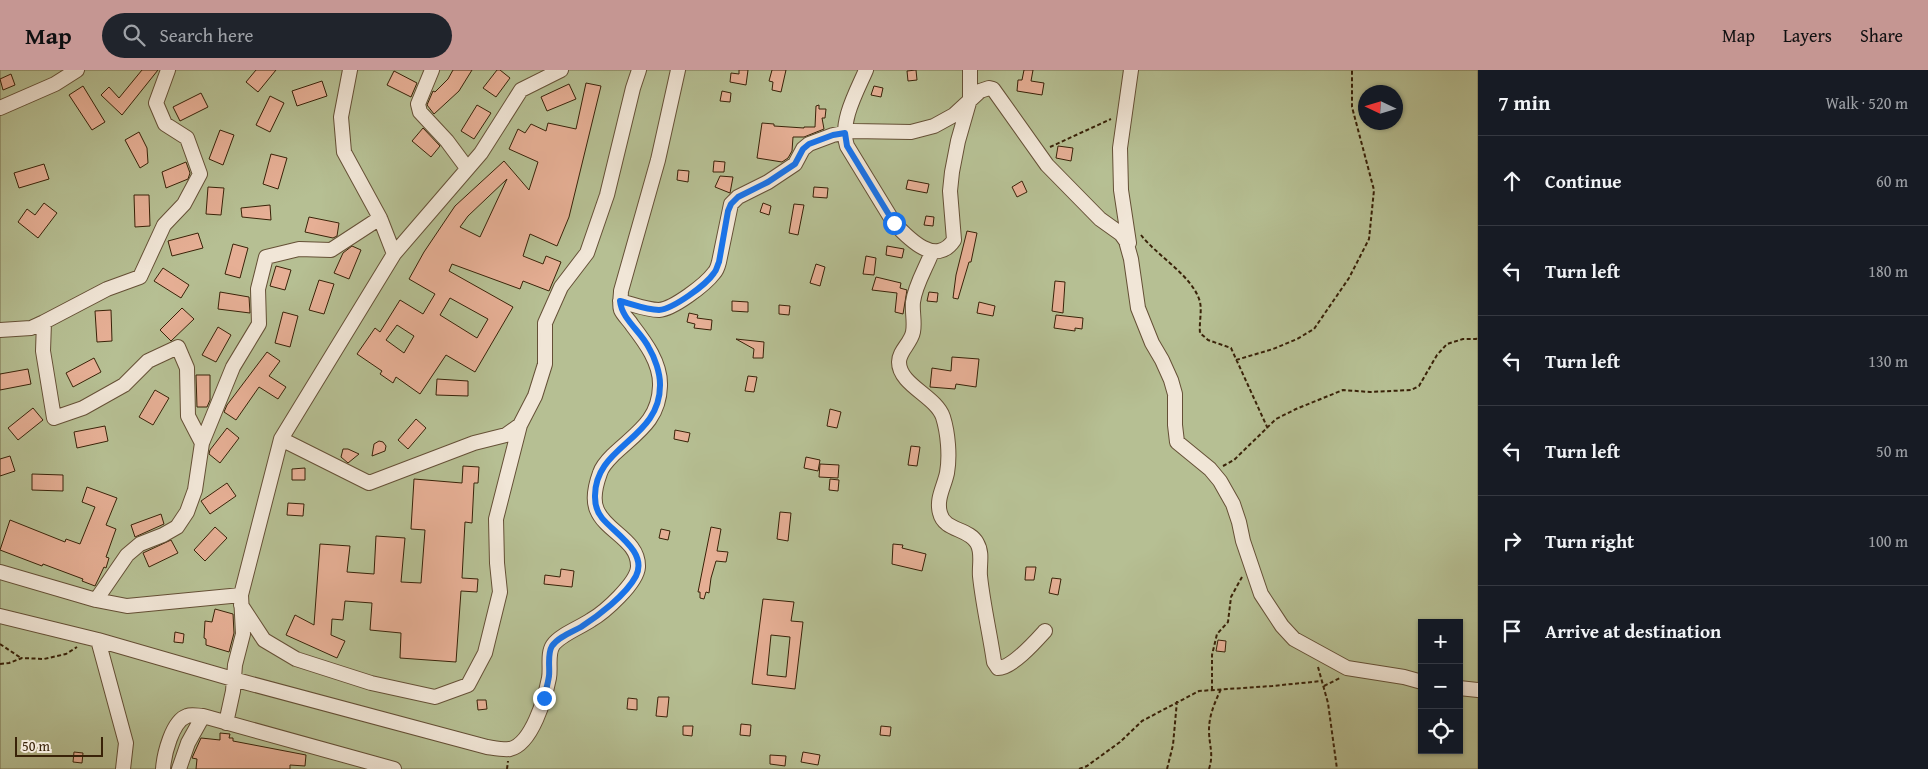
<!DOCTYPE html>
<meta charset="utf-8">
<style>
:root{--surface:#171b24;--page:#20242c;--text:#f1f3f6;--muted:#9ea1a6;--line:#363941;--accent:#c59692}
body{margin:0;font-family:"Gentium Book Plus",serif;background:var(--page);color:var(--text)}
.controls{position:absolute;right:15px;bottom:15px;display:grid;overflow:hidden;border-radius:0px;box-shadow:0 1px 4px #0004}
.controls button{width:45px;height:45px;display:grid;place-items:center;padding:0;border:0;border-bottom:1px solid var(--line);background:var(--surface);color:var(--text);font:25px sans-serif}
.compass{position:absolute;left:1358px;top:15px;width:45px;height:45px;border-radius:50%;background:var(--surface);box-shadow:0 1px 4px #0004;rotate:274deg}
.scale{position:absolute;left:15px;bottom:12px;width:88px;box-sizing:border-box;padding-left:5px;border:2px solid #392208;border-top:0;font-size:14px;line-height:18px;white-space:nowrap;color:#392208;-webkit-text-stroke:4px #f1e6d7;paint-order:stroke}
.stop{position:absolute;width:15px;height:15px;margin:-11px;border:4px solid #1a73e8;border-radius:50%;background:#fff}
.stop.end{background:#1a73e8;border-color:#fff;box-shadow:0 1px 5px #0008}
.list{margin:0;padding:0;list-style:none}
h2{display:flex;justify-content:space-between;align-items:center;height:65px;margin:0;padding:0 20px;font-size:21px}
h2 small{font-size:16px;font-weight:400;color:var(--muted)}
.list li{display:grid;grid-template-columns:32px 1fr auto;gap:15px;align-items:center;box-sizing:border-box;height:90px;padding:0 20px;border-top:1px solid var(--line)}
.list b{display:block;font-size:19px;white-space:nowrap}
.list em{font-size:16px;font-style:normal;color:var(--muted)}
.icon{flex:none;width:28px;height:28px;fill:none;stroke:currentColor;stroke-width:2;stroke-linecap:round;stroke-linejoin:round}
.map{position:relative;flex:none;width:1478px;height:699px;overflow:hidden}
header{display:flex;align-items:center;gap:30px;box-sizing:border-box;height:70px;padding:0 25px;background:var(--accent);color:#111}
header strong{font-size:24px}
nav{display:flex;gap:28px;margin-inline-start:auto;font-size:18px}
.search{width:350px;height:45px;background:var(--page);display:flex;align-items:center;gap:12px;box-sizing:border-box;padding:0 18px;border-radius:28px;color:var(--muted);font-size:19px}
main{display:flex}
aside{flex:1;background:var(--surface)}
.map>svg:first-child{display:block}
</style>
<header>
<strong>Map</strong>
<div class="search"><svg class="icon" aria-label="search" viewBox="0 0 24 24"><circle cx="10" cy="10" r="6"/><path d="M15 15l6 6"/></svg>Search here</div>
<nav><a>Map</a><a>Layers</a><a>Share</a></nav>
</header>
<main>
<div class="map">
<svg width="1478" height="699" viewBox="0 0 1478 699">
<rect width="100%" height="100%" fill="#ead9c1"/>
<filter id="stains"><feTurbulence type="fractalNoise" baseFrequency=".004" numOctaves="4"/><feColorMatrix values="0 0 0 0 .2 0 0 0 0 .09 0 0 0 0 .02 0 0 0 .5 -.17"/></filter>
<radialGradient id="worn" r=".72"><stop offset=".6" stop-color="#630" stop-opacity="0"/><stop offset="1" stop-color="#630" stop-opacity=".3"/></radialGradient>
<path fill="#b6bf93" stroke="#78704e" fill-rule="evenodd" d="M0,0H1478V699H0ZM1366,22H1396V52H1366ZM1422,553H1459V680H1422Z"/>
<path fill="#e6af95" stroke="#392208" fill-rule="evenodd" d="M142,0H158L122,45L101,25L109,17L119,28Z
M256,0H276L258,22L246,12Z
M453,0H472L459,21L434,44L427,35L433,21L435,22L448,9Z
M497,0H500L510,8L496,27L483,18Z
M739,0H748L746,15L730,12L731,3L739,4Z
M772,0H786L781,22L772,20L773,12L769,11Z
M916,0L917,10L908,11L907,1Z
M1024,0H1033L1031,11L1044,13L1042,25L1017,21L1018,10H1022Z
M394,1L417,13L411,27L387,15Z
M11,4L15,15L3,20L0,9Z
M322,11L327,26L297,36L292,21Z
M586,13L601,16L569,147L557,176L530,164L523,186L543,194L546,186L561,192L549,221L523,211L520,219L452,194L449,201L513,237L475,302L446,285L420,324L396,307L393,313L380,304L382,301L357,284L375,258L380,262L400,230L423,244L435,224L409,209L424,182L455,136L504,91L529,120L538,92L509,79L518,59L525,63L531,54L546,61L548,53L576,59ZM507,109L480,167L460,157L468,146ZM450,228L488,249L477,268L440,245ZM397,255L414,266L404,283L386,270Z
M569,14L576,29L547,41L541,27Z
M83,16L105,52L92,60L69,25Z
M874,16L883,18L881,27L871,25Z
M722,21L731,23L730,32L720,31Z
M201,23L208,37L180,51L173,37Z
M270,26L284,33L270,62L256,55Z
M477,35L491,43L474,69L461,61Z
M819,35V39H826L825,48H822L824,59L804,67H793L792,81L788,88L782,92L757,88L762,53L774,54V56L804,58V57H815L816,36Z
M423,58L440,76L431,87L412,71Z
M220,60L234,65L223,95L209,89Z
M139,62L147,78L148,93L140,98L125,70Z
M1058,76L1073,78L1071,91L1056,88Z
M271,84L287,88L278,119L263,114Z
M714,91L725,92L724,102H713Z
M186,92L190,103L188,109L166,118L162,102Z
M44,94L49,109L19,118L14,103Z
M678,100L689,101L688,112L677,110Z
M720,106L733,107L730,123L715,117Z
M908,110L929,114L927,123L906,119Z
M1022,111L1027,122L1017,127L1012,117Z
M208,117L224,118L221,145L206,144Z
M814,117L828,118L827,128L813,127Z
M134,125H149L150,156L135,157Z
M44,133L57,143L38,168L18,152L27,139L35,145Z
M763,133L771,136L769,145L760,142Z
M794,134L804,135L798,165L789,163Z
M270,135L271,150L242,147L241,138Z
M926,146L934,147L933,156L924,155Z
M309,147L339,153L337,166L333,168L305,162Z
M967,161L977,163L971,192H969L958,229L953,228L956,205Z
M198,163L203,178L172,186L168,171Z
M233,174L248,178L240,208L225,204Z
M352,176L361,180L349,209L334,203L343,183Z
M887,176L904,179L902,188L886,185Z
M866,186L876,188L874,205L863,204Z
M816,194L825,197L820,216L810,213Z
M276,196L291,200L285,220L270,216Z
M163,198L189,215L181,228L154,211Z
M876,207L901,213L900,218L907,220L903,244L895,242L897,223L872,220Z
M319,210L334,214L324,244L309,240Z
M1055,211L1065,212L1063,243L1052,241Z
M220,222L249,227L250,243L218,239Z
M929,222L938,223L937,232L927,231Z
M732,231L748,232V242L732,241Z
M979,232L995,236L993,246L977,243Z
M779,235L790,236L789,245L779,244Z
M182,238L194,249L171,271L160,260Z
M111,240L112,271L97,272L95,241Z
M283,242L298,246L290,277L275,273Z
M689,243L698,245L697,248L712,250L711,260L694,258L695,254L687,252Z
M1056,245L1083,248L1082,259L1075,258V261L1054,258Z
M218,257L231,265L216,292L202,285Z
M736,269L764,272L763,288H753L754,279Z
M267,282L280,291L269,306L286,317L278,329L259,317L236,350L224,342L227,335Z
M952,287L979,289L976,317L956,314L955,319L930,317L932,298L951,301Z
M94,288L101,302L73,317L66,303Z
M28,299L31,314L0,320V304Z
M196,305H210V330L207,337H197Z
M748,306L757,307L754,322L745,321Z
M437,309L468,311V326L436,325Z
M155,320L169,328L153,355L139,347Z
M33,338L43,350L18,370L8,358Z
M830,339L841,342L837,358L827,356Z
M416,349L426,358L408,379L398,370Z
M105,356L108,371L77,378L74,362Z
M227,358L239,368L220,393L209,384L210,380Z
M675,360L690,363L688,372L674,369Z
M379,371L383,372L386,376L385,381L372,386L374,374Z
M911,376L920,377L917,396L908,395Z
M343,379H348L359,384L348,393L341,387Z
M10,386L15,401L0,406V389Z
M806,387L820,390L818,401L804,398Z
M820,394L839,395L838,408L819,407Z
M463,396L479,397L478,413H474L472,453L465,452L462,508L478,509L477,522L461,521L456,592L400,588L401,563L370,560L372,533L345,531L343,550L332,549L331,565L345,571L337,588L286,565L295,545L314,555L320,474L350,476L347,502L374,504L376,466L405,468L401,512L421,513L425,460L411,459L414,409L462,413Z
M305,398V410H292V399Z
M32,404L63,405V421L32,420Z
M830,409L839,410L838,421L829,420Z
M227,413L236,426L210,444L201,431Z
M87,417L117,428L106,455L116,459L106,487L109,488L106,498L104,497L95,516L82,511L83,509L43,494L42,496L0,480L10,450L65,472L66,469L80,474L95,437L82,432Z
M288,433L304,434L303,446L287,445Z
M780,442L791,443L788,471L777,469Z
M161,444L164,454L135,467L131,455Z
M215,457L227,468L205,491L194,480Z
M711,457L721,459L717,481L728,482L726,492L716,491L711,508L709,523L706,522L704,529L700,528V522H698Z
M661,459L670,461L668,470L659,468Z
M171,470L178,483L149,497L143,483Z
M893,474L903,475L902,478L926,484L922,501L892,494Z
M1026,497H1036L1034,510H1025Z
M561,499L574,501L572,517L544,514L545,505L560,507Z
M1052,508L1061,509L1058,525L1049,523Z
M763,529L794,532L791,551L803,552L795,619L752,614ZM771,565L790,567L786,607L767,605Z
M215,539L233,544L234,563L229,582L206,575V569L204,568L205,551L212,552Z
M175,562L184,564L183,573L174,572Z
M1218,570L1226,571L1225,582L1216,581Z
M658,627H669L667,647L656,646Z
M628,628L637,629V640L627,639Z
M477,630H486L487,639L478,640Z
M741,654L751,655L750,666L740,665Z
M683,656H693L692,666L683,665Z
M881,656L891,657L890,666L880,665Z
M220,663L230,664L229,668H233V671L306,685L305,696L290,695V699H196L197,689L192,688L201,668L220,670Z
M74,682L83,683L82,693L73,692Z
M803,682L820,685L818,695L801,692Z
M770,685L786,686L785,696L770,694Z"/>
<g fill="none" stroke-linecap="round" stroke-linejoin="round">
<g stroke="#655036" stroke-width="16">
<path id="minor" d="M168,0L156,33L165,54L187,68L200,104L184,134L164,155L140,207L107,219L44,252L43,281L54,348L83,338L124,315L148,291L178,277L187,298L188,346L202,373
M350,0L341,47L344,82L380,148L394,184
M432,0L418,34L420,42L447,71L467,98
M866,0C857,21 839,52 847,76L894,153C909,169 936,197 954,170L950,121L952,102L958,71L970,29V0
M0,38L55,14L77,0
M1129,173L1121,120L1120,78L1131,0
M932,182C926,198 915,215 913,232C912,242 915,252 913,262C911,273 899,281 899,292C899,315 936,326 943,347C948,363 950,386 947,403C944,417 936,429 940,443C944,461 969,458 977,473C983,483 979,495 980,506C983,535 990,564 994,592L998,598C1012,598 1035,572 1045,561
M620,231C632,234 646,240 659,240C673,239 705,215 714,203C717,200 718,196 719,192L731,134L738,127L768,112L795,94L803,79L809,74L833,65L853,61L911,62L934,56L954,45L980,21L989,18L993,19L1047,95L1100,149L1121,164L1126,171L1131,189L1138,238L1152,273L1162,290L1171,310L1175,324V355L1177,372L1210,399L1220,411L1233,434L1239,452L1243,471L1261,524L1282,556L1294,569L1347,598L1404,607L1422,612
M0,260L31,258L44,252
M281,369L369,413L474,373L506,365L520,355
M0,502L96,530L127,536L241,525
M96,530L127,485L140,474L163,465L177,457L187,442L195,420L202,373L233,297L259,254L258,219L266,187L299,179L331,180L380,148
M241,535L264,570L296,589L371,613L435,627L468,615L485,583L500,522L497,493L496,449L520,355L535,326L545,294V253L561,217L587,183L607,125L633,18L639,0
M0,546L98,570L233,609L487,677C494,678 504,680 510,679C532,674 545,628 549,608C551,598 547,584 553,575C560,565 581,557 591,550C605,542 637,513 638,497C639,470 606,462 597,440C592,429 596,414 600,403C602,396 608,390 613,385C636,363 659,351 660,316C661,293 645,272 632,255C629,250 623,245 621,240C619,234 621,227 621,221L658,90L678,0
M98,570L126,673L123,699
M1459,618L1478,620
M226,653L233,621L235,595L243,564L241,525L281,369L394,184L481,83L521,20L561,0
M163,699C164,685 172,651 187,646C192,644 198,646 203,646L394,699
M179,699L188,673L203,646"/>
</g>
<path stroke="#392208" stroke-width="2" stroke-dasharray="4 2.5" stroke-linecap="butt" d="M1050,77L1111,49
M1141,165C1157,186 1193,206 1200,232C1202,242 1199,253 1200,263L1208,270L1231,278L1268,359
M1236,290L1273,279L1297,269L1314,259L1349,208L1369,169L1374,120L1352,37V0
M1223,396L1234,390L1276,349L1296,339L1343,320L1370,322L1411,320L1419,316L1437,285L1447,274L1463,269H1476L1478,267
M0,574L21,588
M0,594L9,593L22,588L44,589L66,584L77,577
M1318,597L1328,633L1337,699
M1324,616L1340,608
M1212,620V585L1217,564L1228,552L1231,527L1242,507
M507,699L508,691
M1079,699L1087,696L1120,672L1142,651L1199,621L1272,616L1322,611
M1167,699L1173,675L1177,631
M1209,699C1214,683 1209,676 1209,660C1209,645 1215,632 1221,619"/>
<use href="#minor" stroke="#f1e6d7" stroke-width="14"/>
</g>
<g fill="none" stroke-linecap="round" stroke-linejoin="round">
<path stroke="#1a73e8" stroke-width="6" d="M544,628C546,620 548,613 549,606C550,597 547,584 552,576C558,567 572,562 581,557C598,546 626,525 636,506C648,482 614,463 602,448C597,442 595,435 595,427C594,375 661,370 660,314C660,303 655,288 649,278C641,261 622,250 620,231C632,234 646,240 659,240C673,239 706,215 714,203C717,200 717,196 719,192L728,141L731,134L738,127L768,112L795,94L803,79L809,74L833,65L845,63L847,76L894,153"/>
</g>
<rect width="100%" height="100%" filter="url(#stains)"/>
<rect width="100%" height="100%" fill="url(#worn)"/>
</svg>
<div class="controls">
<button>+</button>
<button>−</button>
<button><svg class="icon" aria-label="locate" viewBox="0 0 24 24"><circle cx="12" cy="12" r="6"/><path d="M12 2v4M12 18v4M2 12h4M18 12h4"/></svg></button>
</div>
<svg class="compass" viewBox="-18 -18 36 36"><path d="M0-13l5 13h-10z" fill="#e53935"/><path d="M0 13l5-13h-10z" fill="#9ea1a6"/></svg>
<div class="scale">50 m</div>
<div class="stop" style="left:894px;top:153px"></div>
<div class="stop end" style="left:544px;top:628px"></div>
</div>
<aside>
<h2>7 min<small>Walk · 520 m</small></h2>
<ul class="list">
<li><svg class="icon" aria-label="ahead" viewBox="0 0 24 24"><path d="M12 20V5M6 11l6-6 6 6"/></svg><div><b>Continue</b></div><em>60 m</em></li>
<li><svg class="icon" aria-label="left" viewBox="0 0 24 24"><path d="M17 20v-9H6M10 6l-5 5 5 5"/></svg><div><b>Turn left</b></div><em>180 m</em></li>
<li><svg class="icon" aria-label="left" viewBox="0 0 24 24"><path d="M17 20v-9H6M10 6l-5 5 5 5"/></svg><div><b>Turn left</b></div><em>130 m</em></li>
<li><svg class="icon" aria-label="left" viewBox="0 0 24 24"><path d="M17 20v-9H6M10 6l-5 5 5 5"/></svg><div><b>Turn left</b></div><em>50 m</em></li>
<li><svg class="icon" aria-label="right" viewBox="0 0 24 24"><path d="M7 20v-9h11M14 6l5 5-5 5"/></svg><div><b>Turn right</b></div><em>100 m</em></li>
<li><svg class="icon" aria-label="arrive" viewBox="0 0 24 24"><path d="M6 21V4h12l-3 4 3 4H6"/></svg><div><b>Arrive at destination</b></div></li>
</ul>
</aside>
</main>
